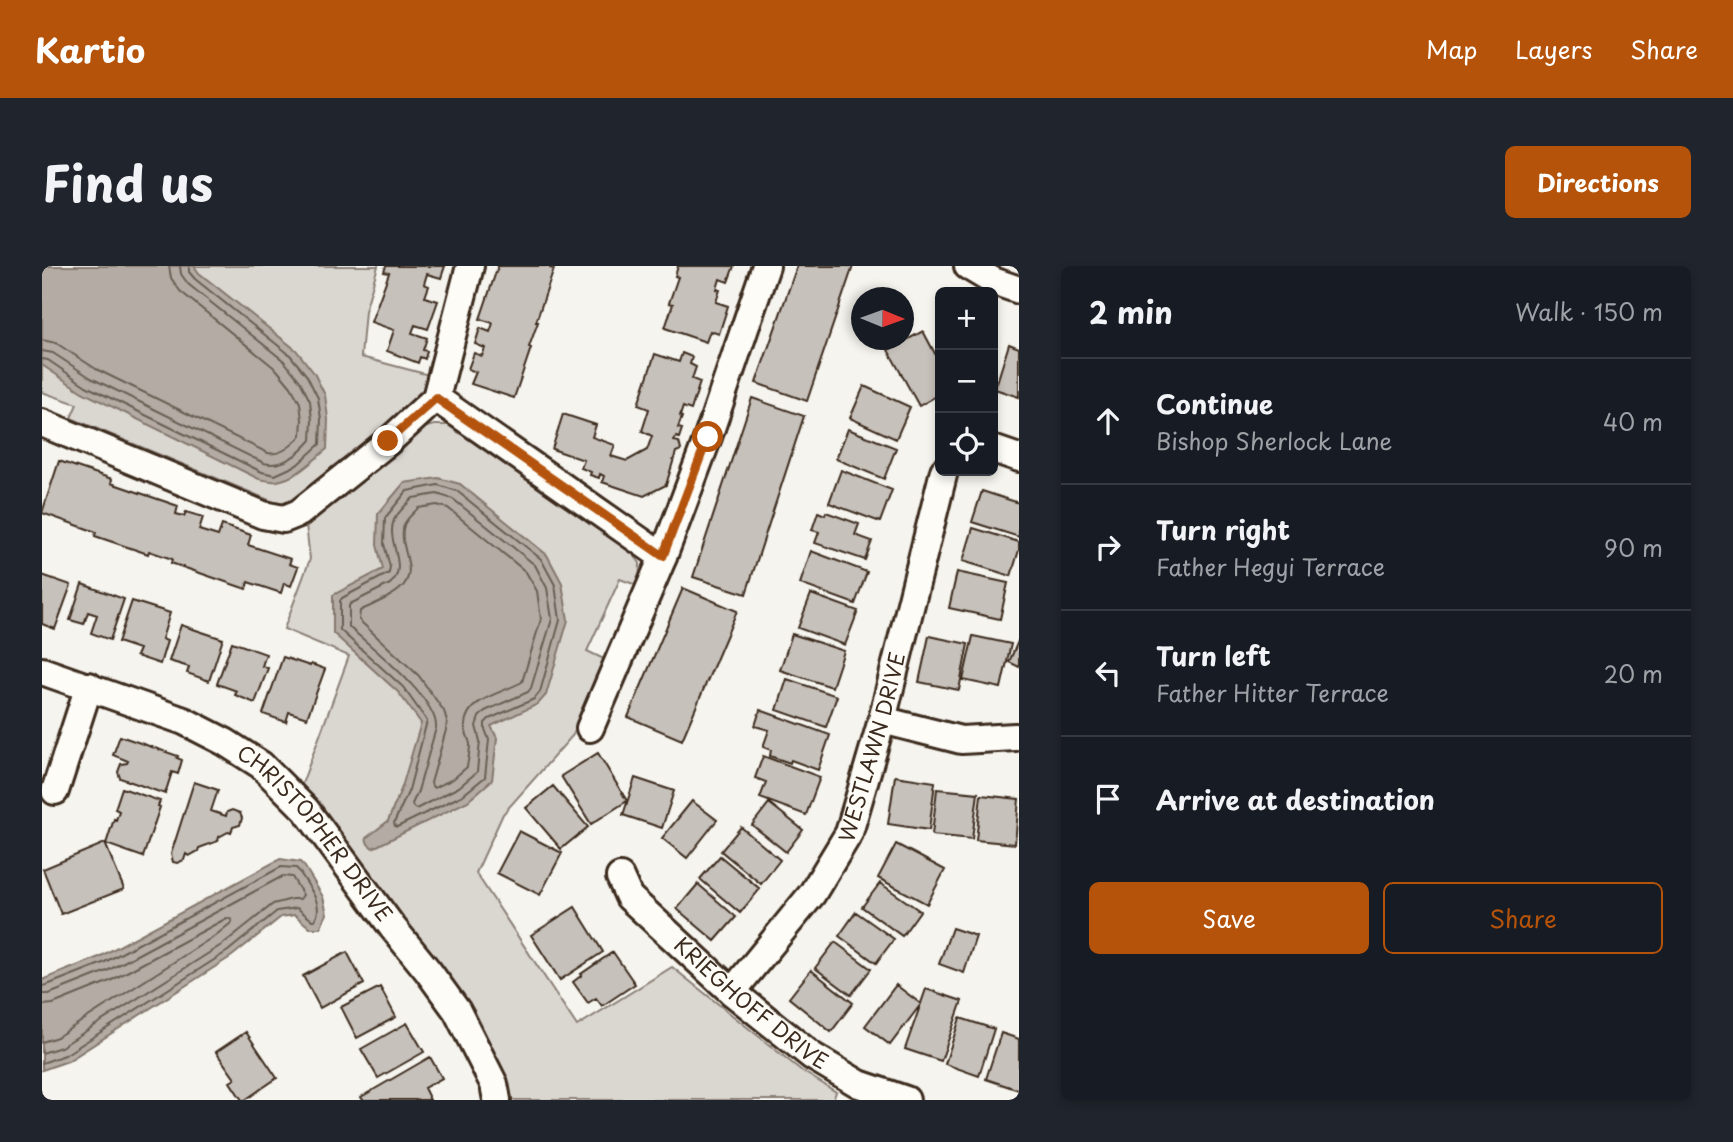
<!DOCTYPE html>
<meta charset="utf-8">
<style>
:root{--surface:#171b24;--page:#20242c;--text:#f1f3f6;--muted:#9ea1a6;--line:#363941;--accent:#b45309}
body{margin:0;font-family:"Playpen Sans",sans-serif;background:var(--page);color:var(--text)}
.controls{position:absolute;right:21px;top:21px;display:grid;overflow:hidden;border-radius:10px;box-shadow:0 4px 10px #0003}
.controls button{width:63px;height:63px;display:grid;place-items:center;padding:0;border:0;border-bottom:2px solid var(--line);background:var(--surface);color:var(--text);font:35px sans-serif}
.compass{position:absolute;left:809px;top:21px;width:63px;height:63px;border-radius:50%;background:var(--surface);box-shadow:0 4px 10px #0003;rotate:91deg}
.stop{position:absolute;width:21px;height:21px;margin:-16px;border:5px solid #b45309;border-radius:50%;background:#fff}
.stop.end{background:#b45309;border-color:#fff;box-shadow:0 2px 7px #0008}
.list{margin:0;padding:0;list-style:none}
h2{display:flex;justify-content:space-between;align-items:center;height:91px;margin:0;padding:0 28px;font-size:30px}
h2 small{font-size:23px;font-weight:400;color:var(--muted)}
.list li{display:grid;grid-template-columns:46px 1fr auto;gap:21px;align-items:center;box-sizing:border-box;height:126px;padding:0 28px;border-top:2px solid var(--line)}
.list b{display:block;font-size:26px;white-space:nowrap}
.list p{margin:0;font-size:23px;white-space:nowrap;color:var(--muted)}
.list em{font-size:23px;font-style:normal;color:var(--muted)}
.actions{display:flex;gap:14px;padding:21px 28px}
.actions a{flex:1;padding:16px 0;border:2px solid var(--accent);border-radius:10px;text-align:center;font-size:24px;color:var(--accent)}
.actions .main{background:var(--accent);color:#fff}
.icon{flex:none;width:38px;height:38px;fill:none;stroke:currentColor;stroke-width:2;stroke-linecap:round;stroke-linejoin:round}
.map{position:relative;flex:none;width:977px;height:834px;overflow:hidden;border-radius:10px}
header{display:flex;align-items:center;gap:42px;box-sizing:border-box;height:98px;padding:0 35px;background:var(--accent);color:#fff}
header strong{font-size:33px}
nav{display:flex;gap:38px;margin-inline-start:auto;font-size:24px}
.intro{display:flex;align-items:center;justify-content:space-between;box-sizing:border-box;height:168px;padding:0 42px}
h1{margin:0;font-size:49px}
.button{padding:18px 32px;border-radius:10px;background:var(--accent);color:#fff;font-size:24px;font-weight:700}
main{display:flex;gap:42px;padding:0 42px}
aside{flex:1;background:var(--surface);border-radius:10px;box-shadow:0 4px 10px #0003}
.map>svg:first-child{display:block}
</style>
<header>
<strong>Kartio</strong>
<nav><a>Map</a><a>Layers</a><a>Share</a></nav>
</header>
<div class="intro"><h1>Find us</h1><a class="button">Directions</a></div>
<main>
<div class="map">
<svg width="977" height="834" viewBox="0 0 977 834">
<rect width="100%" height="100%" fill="#f5f4ee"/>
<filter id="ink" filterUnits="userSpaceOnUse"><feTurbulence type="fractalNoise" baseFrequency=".0143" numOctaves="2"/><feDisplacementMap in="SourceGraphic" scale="14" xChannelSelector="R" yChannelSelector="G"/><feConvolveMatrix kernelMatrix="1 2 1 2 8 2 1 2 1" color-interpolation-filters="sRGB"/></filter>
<g filter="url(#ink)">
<path fill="#dad6d0" stroke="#8a8077" stroke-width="2" d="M0,0H336L323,45L319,91L387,109L380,128L264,233L239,239L29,152L35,138L0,126Z
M392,159H406L591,288L598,297L597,320L578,313L545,385L566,395L531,469L461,548L434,607L535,760L630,701L760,805L794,826L791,834H469L462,806L432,744L260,518L307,390L242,363L268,293L264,259L370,165Z"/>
<path fill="#b4aca4" stroke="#84786e" stroke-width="2" d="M0,0H152L157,7L254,84L272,107L283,129L286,153L285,183C270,195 255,212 235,215C229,216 223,214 217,213L40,126L0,99Z
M396,212L418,218L505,289L520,317L526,354L504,429L496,438L449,460L455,472L450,514L426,535L331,582L326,578L324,572L346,555L360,521L379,457L356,426L291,367V329L341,303L335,279L336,248L362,217Z
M238,593L258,596L263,601L281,631L285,648L278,662H268L253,649L239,651L190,690L26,795L0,804V714L57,691Z"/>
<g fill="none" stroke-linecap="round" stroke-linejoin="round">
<path stroke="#6b5e54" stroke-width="2" d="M0,74L14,77L54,103L226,187C239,190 252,178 259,169L260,154L258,137L249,121L235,104L138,25L129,12L127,0
M0,85L11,87L49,112L222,197C241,202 257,188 269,174L270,154L268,135L258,115L242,95L146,18L139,8L138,0
M0,93L6,94L44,120L220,206L233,209L255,199L278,178L279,153L276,132L265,110L248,89L153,13L147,6V0
M396,219L415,225L499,293L513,319L518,354L498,426L492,433L447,453L443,457V463L447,474L443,511L421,529L355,561L353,560L352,557L367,524L385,455L361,421L298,364V335L300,332L347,307L348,301L342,278L343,252L365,225Z
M395,228L411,233L493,299L505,322L510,353L489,422L486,426L443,445L437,451L434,460L438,475L435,506L417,521L374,543L371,541L370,538L376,525L394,462C397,434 328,380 307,361V340L308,338L348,318C368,301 343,275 352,254C356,246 365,238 371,232Z
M395,239L406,242L484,306L495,325L499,353L480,416C461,427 421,433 423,462C424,468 427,473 428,478C428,486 426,494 425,501L411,513L392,522L390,520L389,517L404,464L405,455L402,445L377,410L317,354L318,345C331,338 347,333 358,323C379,305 355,281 362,259C364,253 372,247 376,242Z
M0,720L5,719L61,697L239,601L254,602L257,605C265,619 283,638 273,654H270L255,642L235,645L186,685L23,789L0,797
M0,728H7L65,705L241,610L250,611L261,629L258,633H250L231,638L181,678L19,781L0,787
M0,739L11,738L68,715L185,652L190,654L189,657L174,669L15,771L0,776"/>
</g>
<path fill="#c7c1bb" stroke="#3b2a1e" stroke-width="2" d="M344,0H403L399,12L385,8L382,18L387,20L383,31L396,35L386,63L373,59L370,67L385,72L381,84L385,85L383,93L378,91L376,97L345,85L352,64L329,56L347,7L342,6Z
M456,0H509L508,2L512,3L494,56H496L487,81L489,82L472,132L429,118L434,106L426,103L432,87L440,90L443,82L433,78L438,62L448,66L451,57L438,53Z
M636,0H692L686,16L678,13L675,23L678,24L674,36L686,40L677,68L668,65L664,76L623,62L631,38L627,37L636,11L633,10Z
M755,0H811L765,135L714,117Z
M881,65L898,97V128L877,140L846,84Z
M967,78L977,82V131L953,123Z
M640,87L650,91L648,98L654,101L650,113L658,116L649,144L641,141L638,150L640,151L636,162L640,163L637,172L634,171L632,175L637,176L639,184L634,186L624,219L602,230L560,216L562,210L558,208L557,212L548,209L549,206L539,202L542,194L510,183L521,148L554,159L550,171L573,179L569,190L585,195L605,184L610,170L600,165L607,143L596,139L613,88L637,96Z
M822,120L868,141L854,173L808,152Z
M710,132L762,150L704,328L651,311Z
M806,163L854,182L842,213L794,193Z
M17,195L70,213L69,217L136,240L134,248L142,250L144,246L161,251L157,264L176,270L180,259L209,269L206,279L249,293L247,298L256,301L249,320L242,317L239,327L206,316L204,323L129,297L130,293L107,285L106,288L53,270L54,266L0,247Z
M799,204L850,224L838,256L787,237Z
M940,225L977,237V271L930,256Z
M776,246L783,249L784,246L817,258L813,269L830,275L823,294L773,277L777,266L770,264Z
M931,262L977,276V284L969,310L921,295Z
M769,285L825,306L813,338L758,318Z
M915,306L966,317L958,353L907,342Z
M0,309L29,319L13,363L0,358Z
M40,318L82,333L68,374L49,367L55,349L46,346L42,358L28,354Z
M641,322L695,345L640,474L586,451Z
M769,328L816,345L803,379L756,362Z
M90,335L128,347L120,373L125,375L118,398L94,390L97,383L76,376Z
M139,359L181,373L167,415L145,407L147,401L127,395Z
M750,368L802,385L790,421L738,404Z
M887,370L926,378L917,424L877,416Z
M931,370L969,378L959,422L921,414Z
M977,373V401L967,396Z
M190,376L224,388L220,400L226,402L213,437L193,429L195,425L175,418Z
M241,391L268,400L269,398L283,403L265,452L247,446L244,456L221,448Z
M745,413L795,430L784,461L735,444Z
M718,444L788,469L776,504L749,494L748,497L728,490L729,484L721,481L727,464L713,460Z
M78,470L136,490L135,492L140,494L136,508L130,506L123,528L78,512L76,506L79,498L85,497L86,495L71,489Z
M556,487L585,535L549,558L519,510Z
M721,490L778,511L764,549L718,532L724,516L713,512Z
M853,510L893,516L887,564L846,558Z
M593,512L632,525L620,562L581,549Z
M152,516L176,524L169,545L184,550L185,546L190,544L198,547L200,552L198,559L191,561L189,567L186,566L177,571L176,575L157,582L156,585L147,590L144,588L142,594L135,597L131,596L129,588Z
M511,520L546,561L519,583L484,542Z
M80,522L118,535L116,540L118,541L101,591L64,578L72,553L74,554L77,545L73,543Z
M895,523L936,527L930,573L890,569Z
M939,529L977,533L973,578L934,574Z
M650,535L675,554L645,592L620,572Z
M727,537L761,564L744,586L710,559Z
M699,561L738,594L719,618L679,585Z
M477,565L520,587L498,629L455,607Z
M63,577L82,623L19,648L1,603Z
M854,578L903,604L885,638L836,612Z
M678,590L718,623L698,647L658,613Z
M838,617L878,645L860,670L820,641Z
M656,618L694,651L673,675L635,643Z
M533,641L561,686L518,714L489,669Z
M814,646L852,673L834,697L797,670Z
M910,662L934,670L922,707L897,698Z
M793,676L829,703L809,729L773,702Z
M305,686L322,718L278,742L261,710Z
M571,686L593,718L560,740L554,732L546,737L531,716L540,709L539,708Z
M769,704L811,737L789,766L747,732Z
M854,719L879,738L848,779L823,760Z
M338,721L354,751L315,772L299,741Z
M884,723L920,735L899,795L863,783Z
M918,752L952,763L937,810L903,798Z
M365,757L382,786L336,812L319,783Z
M204,766L235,812L203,834H200L188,816L193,813L174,786Z
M959,767L977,773V824L944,813Z
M388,791L400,812L382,822L388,834H321L319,831Z"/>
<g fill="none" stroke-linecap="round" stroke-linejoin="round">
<g stroke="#3b2a1e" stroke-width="32">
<g id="minor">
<path d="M926,0L951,15L977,24"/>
<path d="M394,132L621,291"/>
<path d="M394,132L428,0"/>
<path d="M0,157L221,249L242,253L257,247L347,175L394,132"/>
<path d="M951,183L977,192"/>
<path id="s1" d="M0,405L142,455L183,476L219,499L264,544L351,662L386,705L415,745L452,818L455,834"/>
<path d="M840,454L919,474L973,471"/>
<path d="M548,462L621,291L666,171L724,0"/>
<path d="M13,525L47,420"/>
<path id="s2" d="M578,611L587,631L690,726L770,790L817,818L864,834"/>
<path id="s3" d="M690,726L770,628L807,567L840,454L902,205"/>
</g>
</g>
<use href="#minor" stroke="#fdfcf7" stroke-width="26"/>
</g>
</g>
<g fill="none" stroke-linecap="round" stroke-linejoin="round" filter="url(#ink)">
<path stroke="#b45309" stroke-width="9" d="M346,175L394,132L621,290L666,171"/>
</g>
<g text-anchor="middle" stroke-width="7" stroke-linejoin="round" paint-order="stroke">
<g font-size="21" fill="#3b2a1e" stroke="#fdfcf7">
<text dy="7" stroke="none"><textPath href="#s3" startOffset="287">WESTLAWN DRIVE</textPath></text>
<text dy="7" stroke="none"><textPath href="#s1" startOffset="326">CHRISTOPHER DRIVE</textPath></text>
<text dy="7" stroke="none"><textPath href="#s2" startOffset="184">KRIEGHOFF DRIVE</textPath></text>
</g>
</g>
</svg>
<div class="controls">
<button>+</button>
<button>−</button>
<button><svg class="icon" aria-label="locate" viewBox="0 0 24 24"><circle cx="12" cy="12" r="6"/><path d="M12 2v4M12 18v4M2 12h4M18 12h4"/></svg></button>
</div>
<svg class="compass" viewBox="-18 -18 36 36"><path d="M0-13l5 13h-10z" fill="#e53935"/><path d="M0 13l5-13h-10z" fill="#9ea1a6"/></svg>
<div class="stop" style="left:666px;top:171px"></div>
<div class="stop end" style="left:346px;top:175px"></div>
</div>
<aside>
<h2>2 min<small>Walk · 150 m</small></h2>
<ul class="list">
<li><svg class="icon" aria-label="ahead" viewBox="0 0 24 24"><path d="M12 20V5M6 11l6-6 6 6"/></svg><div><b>Continue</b><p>Bishop Sherlock Lane</p></div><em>40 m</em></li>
<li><svg class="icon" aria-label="right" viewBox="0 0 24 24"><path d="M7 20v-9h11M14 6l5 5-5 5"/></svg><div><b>Turn right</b><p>Father Hegyi Terrace</p></div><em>90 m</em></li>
<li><svg class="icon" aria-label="left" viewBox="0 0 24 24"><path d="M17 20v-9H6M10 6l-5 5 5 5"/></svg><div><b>Turn left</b><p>Father Hitter Terrace</p></div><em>20 m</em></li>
<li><svg class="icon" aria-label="arrive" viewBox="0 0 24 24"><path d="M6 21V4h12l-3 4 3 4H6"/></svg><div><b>Arrive at destination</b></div></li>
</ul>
<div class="actions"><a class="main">Save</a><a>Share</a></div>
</aside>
</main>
